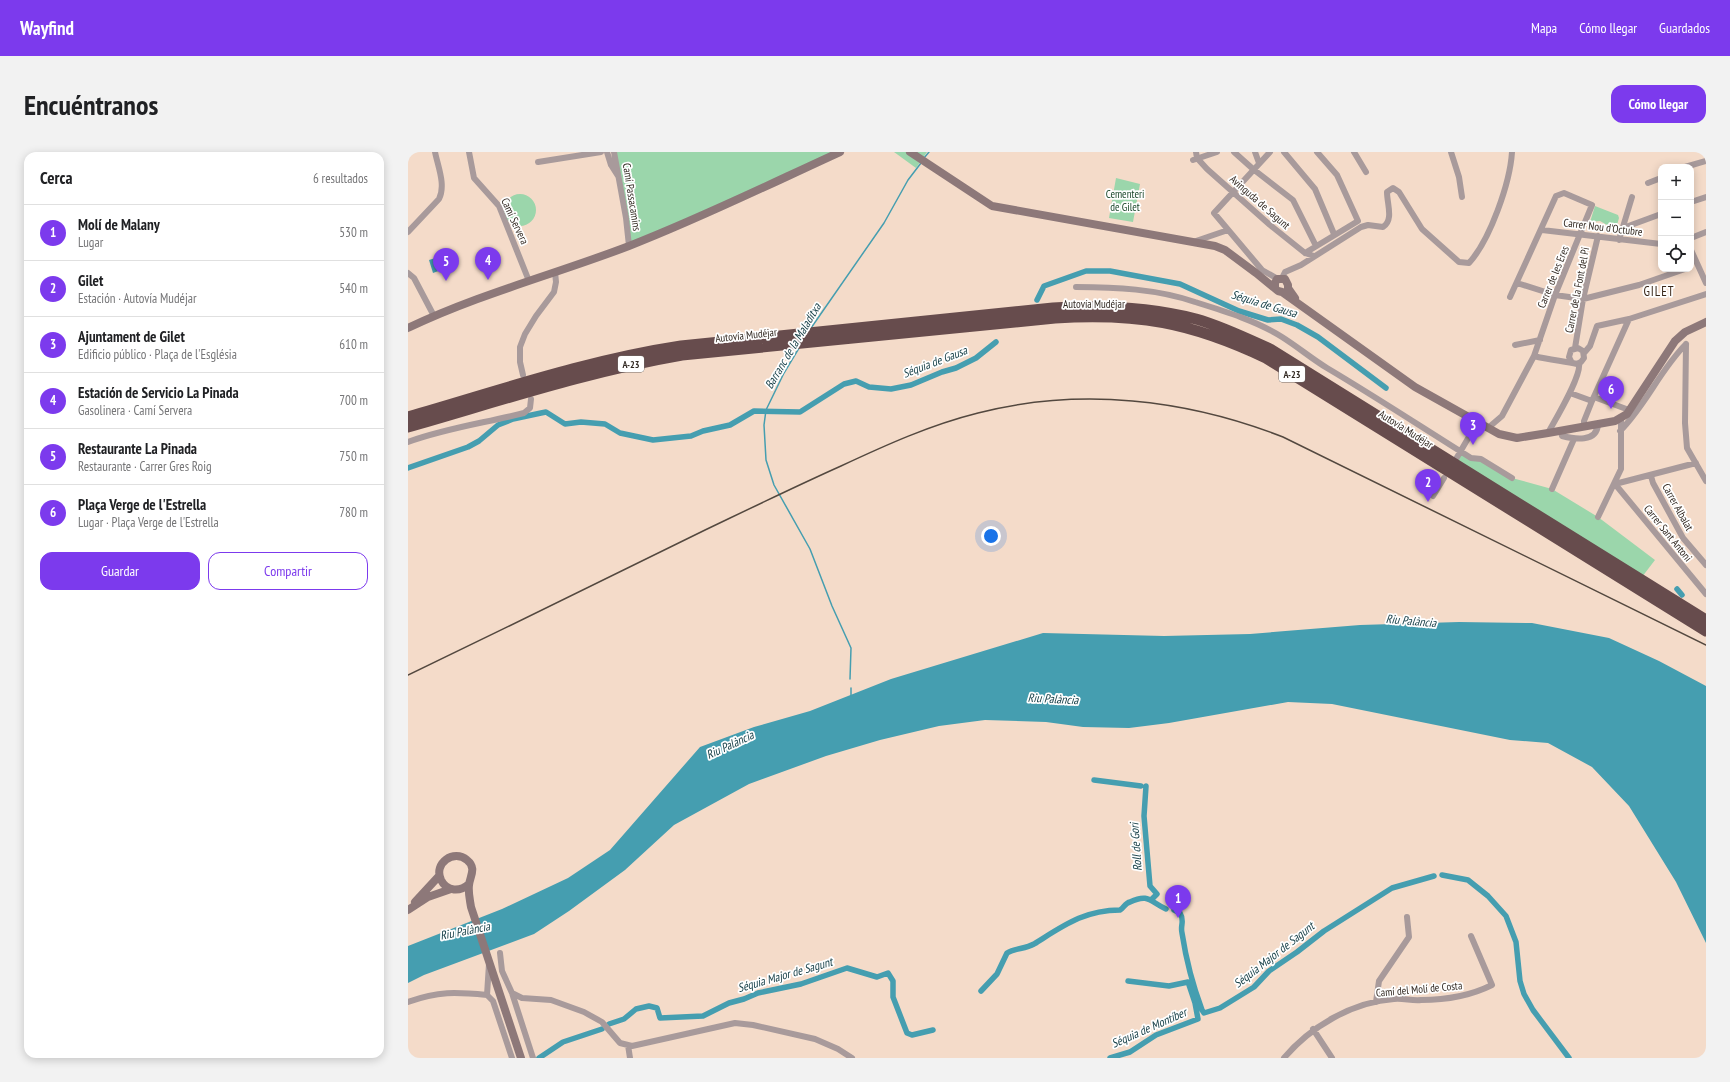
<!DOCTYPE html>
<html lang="es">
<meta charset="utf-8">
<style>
:root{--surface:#fff;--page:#f2f2f2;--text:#202124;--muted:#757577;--line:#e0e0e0;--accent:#7c3aed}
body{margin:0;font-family:"PT Sans Narrow",sans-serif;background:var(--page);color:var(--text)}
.controls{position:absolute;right:12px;top:12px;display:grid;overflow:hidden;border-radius:8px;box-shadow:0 2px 10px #0003}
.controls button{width:36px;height:36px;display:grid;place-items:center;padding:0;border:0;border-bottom:1px solid var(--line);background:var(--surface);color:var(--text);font:20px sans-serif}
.you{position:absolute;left:583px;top:384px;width:14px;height:14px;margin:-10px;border:3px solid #fff;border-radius:50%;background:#1a73e8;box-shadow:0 0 0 6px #1a73e833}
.badge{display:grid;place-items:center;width:26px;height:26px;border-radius:50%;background:var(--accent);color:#fff;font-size:13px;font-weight:700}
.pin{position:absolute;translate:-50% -33px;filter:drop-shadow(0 1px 2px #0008)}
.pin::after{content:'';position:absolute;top:21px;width:14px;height:12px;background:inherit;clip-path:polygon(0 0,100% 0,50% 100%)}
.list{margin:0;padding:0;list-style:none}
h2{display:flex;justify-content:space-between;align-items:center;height:52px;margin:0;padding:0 16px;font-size:17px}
h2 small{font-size:13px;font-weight:400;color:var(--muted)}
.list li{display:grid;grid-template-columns:26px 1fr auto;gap:12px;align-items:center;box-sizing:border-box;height:56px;padding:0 16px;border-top:1px solid var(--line)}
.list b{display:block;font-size:15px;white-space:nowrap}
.list p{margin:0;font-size:13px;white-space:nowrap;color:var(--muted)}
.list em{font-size:13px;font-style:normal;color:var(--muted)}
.actions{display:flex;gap:8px;padding:12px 16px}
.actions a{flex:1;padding:9px 0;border:1px solid var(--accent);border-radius:12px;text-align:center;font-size:14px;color:var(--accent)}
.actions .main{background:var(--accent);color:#fff}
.icon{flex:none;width:22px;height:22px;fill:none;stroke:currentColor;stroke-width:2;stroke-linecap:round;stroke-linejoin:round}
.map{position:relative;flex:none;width:1298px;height:906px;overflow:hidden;border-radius:12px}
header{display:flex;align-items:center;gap:24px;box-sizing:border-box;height:56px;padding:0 20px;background:var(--accent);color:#fff}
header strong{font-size:19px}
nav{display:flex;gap:22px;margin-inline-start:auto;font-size:14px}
.intro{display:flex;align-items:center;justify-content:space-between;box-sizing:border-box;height:96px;padding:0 24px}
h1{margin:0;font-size:28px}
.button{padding:10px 18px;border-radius:12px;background:var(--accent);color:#fff;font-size:14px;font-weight:700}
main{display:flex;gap:24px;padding:0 24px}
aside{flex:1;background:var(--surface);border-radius:12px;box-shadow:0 2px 10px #0003}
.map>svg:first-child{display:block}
</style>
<header>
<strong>Wayfind</strong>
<nav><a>Mapa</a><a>Cómo llegar</a><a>Guardados</a></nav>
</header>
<div class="intro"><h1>Encuéntranos</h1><a class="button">Cómo llegar</a></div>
<main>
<aside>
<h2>Cerca<small>6 resultados</small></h2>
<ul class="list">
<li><span class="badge">1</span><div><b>Molí de Malany</b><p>Lugar</p></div><em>530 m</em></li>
<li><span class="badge">2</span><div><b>Gilet</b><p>Estación · Autovía Mudéjar</p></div><em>540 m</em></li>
<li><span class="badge">3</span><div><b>Ajuntament de Gilet</b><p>Edificio público · Plaça de l'Església</p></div><em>610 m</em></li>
<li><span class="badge">4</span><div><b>Estación de Servicio La Pinada</b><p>Gasolinera · Camí Servera</p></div><em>700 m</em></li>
<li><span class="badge">5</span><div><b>Restaurante La Pinada</b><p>Restaurante · Carrer Gres Roig</p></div><em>750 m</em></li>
<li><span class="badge">6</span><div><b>Plaça Verge de l'Estrella</b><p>Lugar · Plaça Verge de l'Estrella</p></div><em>780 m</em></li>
</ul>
<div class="actions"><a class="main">Guardar</a><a>Compartir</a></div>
</aside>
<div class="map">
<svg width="1298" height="906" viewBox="0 0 1298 906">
<rect width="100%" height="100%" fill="#f4dbc9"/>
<path fill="#9bd6ab" d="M205,0H434L221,94Z
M486,0H519L508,16Z
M708,26L732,32L725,70L701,66Z
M96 58a16 16 0 1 1 32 0a16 16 0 1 1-32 0Z
M1187,54L1210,63L1211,66L1209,73H1199L1192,69L1182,70Z
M1052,299L1073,307L1104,326L1144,337L1190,365L1247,408L1234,425L1048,307Z"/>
<path fill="#459eb0" d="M40,102L44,114L25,121L21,108Z
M1051,470L1124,471L1201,486L1251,509L1298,534V791L1268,730L1221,654L1184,615L1140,591L1102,588L924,552L880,550L761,571L721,576L675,575L638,570L577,568L531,574L472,588L418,604L341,632L266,673L217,718L161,759L126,782L16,823L0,831V794L94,757L160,726L202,698L292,595L346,575L402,559L483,527L635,481L756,484L842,482L952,473Z"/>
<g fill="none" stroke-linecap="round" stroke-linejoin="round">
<path stroke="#459eb0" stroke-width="1.5" d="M516,6L521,0
M403,176L476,71L500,28L513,11
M391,196L376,221L358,258L356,273L358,308L366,333L402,397L424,454L443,496L442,527
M443,536V544"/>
<path stroke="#459eb0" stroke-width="5.5" d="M629,148L636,134L678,119H702L772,132L831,159L860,168L873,167L889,173L910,185L978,236
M0,316L60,295L71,289L90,273L105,267L133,261L138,260L157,272L173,270L197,272L212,281L245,288L283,284L295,279L322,273L346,259L392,260L436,232L448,229L461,235L483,237L503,233L534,220L548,216L568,206L588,190
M1269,437L1274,443
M686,628L733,634
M738,634L736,664L742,734L749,742L743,748
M1034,723L1060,728L1080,744L1098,764L1108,790L1112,829L1116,842L1125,858L1161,906
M766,758L772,761C777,769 772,773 774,781C778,807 785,834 794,858L796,861L812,856L846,835L861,819L889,800L916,779L984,736L1026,724
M573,839L589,822L599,801C607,796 617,797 626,792C655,774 676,758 712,758C716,756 717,751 722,750C741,741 742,750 758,757
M201,872L216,867L228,857L241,854L249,856L252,866L295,864L321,851L336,847L350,841L393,832L439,816L469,825L480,821L485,829V845L499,881L504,883L525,878
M131,906L155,890L194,877
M702,906L722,900L748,883L790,867L787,851L780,830L761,834L720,829"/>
<path stroke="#a89a9b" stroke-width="6" d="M61,0L66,26L91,54L121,129
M199,0L203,13L210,24
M206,0L218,66L221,94
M788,0L789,6L799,17L862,73L897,101L906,104
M826,0L845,17L885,48L908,94
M847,0L851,11
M862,0L806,61L854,118L870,127
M876,0L907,37L926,82
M946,0L958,20
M1043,0L1051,25L1054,45
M785,8L809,0
M130,10L193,0
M1277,15L1298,9
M1240,31L1253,26
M1283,50L1298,45
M1215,76L1253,62
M1134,78L1253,92
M0,80L31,47C38,33 30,15 27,0
M1283,86L1298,80
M1211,88L1224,45
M785,90L820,78
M1283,98L1298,131
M897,101L950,69L929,23L909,0
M0,121L6,126L26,164
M874,126L877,120L893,113L953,75L960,73L975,75C986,68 979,52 979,40L985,36L991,40L1014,77L1051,110L1061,111C1082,88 1102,31 1104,0
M1109,131L1147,143L1175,147L1231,133L1277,117
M668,135C707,135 749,137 787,150C816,159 849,169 874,185C890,195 904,207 919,216C968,245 1015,276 1063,306L1073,307L1104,326
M1278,192L1277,271L1279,296L1298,329
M1107,193L1132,188
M1167,196L1175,147L1190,84
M1176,201L1182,194L1189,174L1221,167L1298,142
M1126,204C1141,208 1156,209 1169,212L1173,210L1176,206L1175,199L1170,196L1163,198L1161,205L1163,209
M115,223L112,210V195L117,182L128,164L146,140L148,130L147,120
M1162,241L1184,249L1176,269V275
M1186,245L1221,258
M1184,249L1221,167
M1080,276L1094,264L1126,204L1147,143L1184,53L1156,41L1148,44L1102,145
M1153,279L1154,284C1166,287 1189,291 1190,272
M1212,279C1238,253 1252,218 1278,192
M1140,281C1147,268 1174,224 1171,211
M0,290C38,276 77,271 116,261L122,256L123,247
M1048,307L1069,271
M1243,324L1245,331L1275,386L1298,413
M1207,332L1298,442
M1207,332L1288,311
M1144,337L1166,287
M1025,344L1036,326
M1190,365L1213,317V265
M92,801L94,819L104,841L125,906
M81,812L79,843L85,849L104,906
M104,841L114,846L143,848L176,860L194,870L212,891L224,894L327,871L345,873L407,887L430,897L444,906
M0,850C30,839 48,840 79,843
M968,850L971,829L1001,785L999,765
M905,877L924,906
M220,893L222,906
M876,906C902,875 944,850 986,847C995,846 1004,849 1013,848C1037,848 1062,844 1084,833L1063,784"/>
<path stroke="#8d7879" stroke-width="8" d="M502,0L584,54L807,94L817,98L848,121L870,139L874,140L1007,235L1091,282L1109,286L1140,281L1207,269L1219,262L1267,189L1277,180L1298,170
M867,136V131L869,127H877L880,133V136L887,146
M0,176C71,142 148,122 221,94C293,66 362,32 432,0
M61,732C52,740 39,740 33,728C25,711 46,697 59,708C69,716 62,724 61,733C60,741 62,748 63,755L113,906
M7,750L31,724
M0,758L20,745L43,737"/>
<path stroke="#674c4d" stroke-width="11" d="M0,265C90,239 180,208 273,194L645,156C693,153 740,155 788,167C813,174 838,186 862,197L1298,468
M0,275C91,249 181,219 274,203L647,166C730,161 782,170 858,206L1298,479"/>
<path stroke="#53483f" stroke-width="1.5" d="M0,523C98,476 195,428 293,380C339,358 386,335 433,314C478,293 522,273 570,261C672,235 778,247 875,285L1298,493"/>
</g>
<g text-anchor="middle" stroke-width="3.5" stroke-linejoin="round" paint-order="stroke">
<g fill="#fff" stroke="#706964" stroke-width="1">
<rect x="210" y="204" width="26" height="16" rx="3"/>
<rect x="871" y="214" width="26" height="16" rx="3"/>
</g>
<g font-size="10" font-weight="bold" fill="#322922">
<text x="223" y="216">A-23</text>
<text x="884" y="226">A-23</text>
</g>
<g font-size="11" fill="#194629" stroke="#fff">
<text x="717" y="46">Cementeri<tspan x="717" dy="13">de Gilet</tspan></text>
</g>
<g font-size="11" fill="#322922" stroke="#fff">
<text transform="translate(224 45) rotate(81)" y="4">Camí Passacamins</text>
<text transform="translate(852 50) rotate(41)" y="4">Avinguda de Sagunt</text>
<text transform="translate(107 69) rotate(65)" y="4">Camí Servera</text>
<text transform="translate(1195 75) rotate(7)" y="4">Carrer Nou d'Octubre</text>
<text transform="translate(1145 125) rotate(-68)" y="4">Carrer de les Eres</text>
<text transform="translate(1169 138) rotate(-79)" y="4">Carrer de la Font del Pi</text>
<text x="686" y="156">Autovía Mudéjar</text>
<text transform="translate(338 183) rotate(-6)" y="4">Autovía Mudéjar</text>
<text transform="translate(998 277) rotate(32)" y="4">Autovía Mudéjar</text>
<text transform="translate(1270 355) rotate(61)" y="4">Carrer Albalat</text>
<text transform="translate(1260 381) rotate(51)" y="4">Carrer Sant Antoni</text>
<text transform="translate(1011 837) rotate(-5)" y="4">Camí del Molí de Costa</text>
</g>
<g font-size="12" font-style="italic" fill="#1b434b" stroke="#fff">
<text transform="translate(856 152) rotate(17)" y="4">Séquia de Gausa</text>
<text transform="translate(385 194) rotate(-59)" y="4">Barranc de la Maladitxa</text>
<text transform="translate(527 210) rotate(-21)" y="4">Séquia de Gausa</text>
<text transform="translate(1003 469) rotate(5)" y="4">Riu Palància</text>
<text transform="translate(645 547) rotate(3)" y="4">Riu Palància</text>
<text transform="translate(322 593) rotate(-25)" y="4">Riu Palància</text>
<text transform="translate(728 695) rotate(-94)" y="4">Roll de Gori</text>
<text transform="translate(57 779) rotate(-11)" y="4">Riu Palància</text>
<text transform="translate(866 803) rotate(-38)" y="4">Séquia Major de Sagunt</text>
<text transform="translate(377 823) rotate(-16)" y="4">Séquia Major de Sagunt</text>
<text transform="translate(741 876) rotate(-24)" y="4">Séquia de Montíber</text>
</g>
<g font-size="13" letter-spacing="1" fill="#3a2719" stroke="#fff">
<text x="1251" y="144">GILET</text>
</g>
</g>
</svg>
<div class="controls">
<button>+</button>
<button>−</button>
<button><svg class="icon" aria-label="locate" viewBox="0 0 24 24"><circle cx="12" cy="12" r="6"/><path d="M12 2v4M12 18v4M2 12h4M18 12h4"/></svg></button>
</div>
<div class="you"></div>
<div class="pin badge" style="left:770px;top:766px">1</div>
<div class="pin badge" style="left:1020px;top:350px">2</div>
<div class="pin badge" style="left:1065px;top:293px">3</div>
<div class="pin badge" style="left:80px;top:128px">4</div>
<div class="pin badge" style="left:38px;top:129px">5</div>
<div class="pin badge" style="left:1203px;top:257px">6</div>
</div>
</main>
